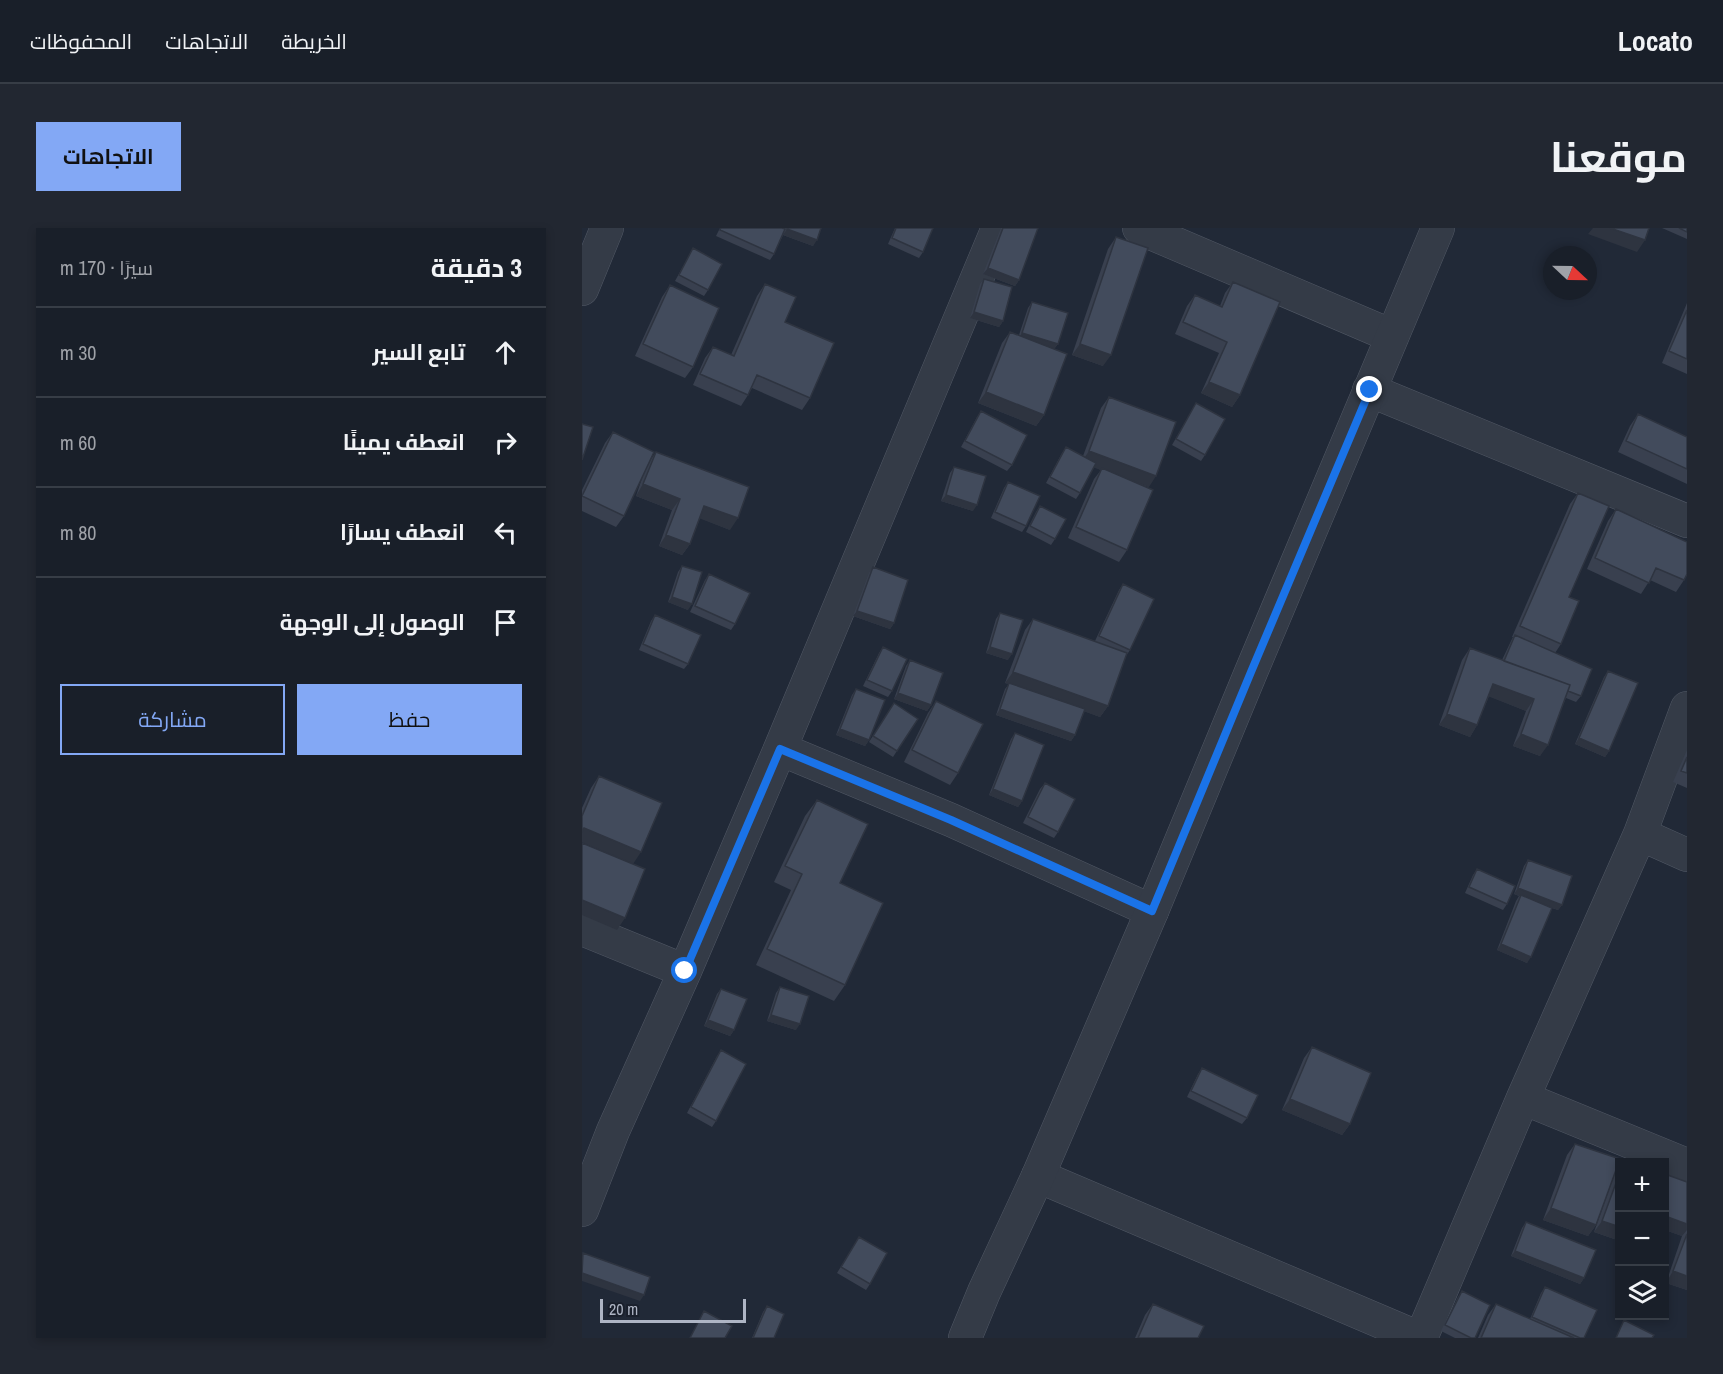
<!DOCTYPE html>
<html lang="ar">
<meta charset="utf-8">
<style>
:root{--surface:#191f29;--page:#222731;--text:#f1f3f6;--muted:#9fa2a8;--line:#373d46;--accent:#83a8f5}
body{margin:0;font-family:"Archivo Narrow",Cairo,sans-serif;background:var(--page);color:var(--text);direction:rtl}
.controls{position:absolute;right:18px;bottom:18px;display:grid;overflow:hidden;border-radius:0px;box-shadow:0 3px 9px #0003}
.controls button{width:54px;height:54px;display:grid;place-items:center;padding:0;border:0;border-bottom:2px solid var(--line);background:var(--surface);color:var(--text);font:30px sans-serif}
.compass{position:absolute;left:961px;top:18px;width:54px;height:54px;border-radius:50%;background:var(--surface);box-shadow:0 3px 9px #0003;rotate:112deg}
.scale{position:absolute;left:18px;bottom:15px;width:146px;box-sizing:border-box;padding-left:6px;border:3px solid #aeb5c4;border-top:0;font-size:16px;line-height:21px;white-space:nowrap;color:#aeb5c4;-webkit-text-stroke:4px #1a202c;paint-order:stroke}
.stop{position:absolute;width:18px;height:18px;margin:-14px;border:4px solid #1a73e8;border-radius:50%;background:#fff}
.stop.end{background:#1a73e8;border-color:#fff;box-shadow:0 2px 6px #0008}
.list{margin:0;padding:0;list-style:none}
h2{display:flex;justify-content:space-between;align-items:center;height:78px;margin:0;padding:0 24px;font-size:26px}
h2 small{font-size:20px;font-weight:400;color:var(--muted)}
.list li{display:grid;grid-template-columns:39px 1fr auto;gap:18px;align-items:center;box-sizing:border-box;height:90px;padding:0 24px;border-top:2px solid var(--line)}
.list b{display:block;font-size:22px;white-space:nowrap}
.list em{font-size:20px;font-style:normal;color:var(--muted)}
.actions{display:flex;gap:12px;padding:18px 24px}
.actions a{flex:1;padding:14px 0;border:2px solid var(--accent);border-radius:0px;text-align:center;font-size:21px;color:var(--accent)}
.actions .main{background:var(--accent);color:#111}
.icon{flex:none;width:33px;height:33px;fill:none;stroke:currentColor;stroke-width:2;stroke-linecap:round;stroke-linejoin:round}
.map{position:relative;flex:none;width:1105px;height:1110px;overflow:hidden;direction:ltr;border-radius:0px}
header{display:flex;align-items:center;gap:36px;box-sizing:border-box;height:84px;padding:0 30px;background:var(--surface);border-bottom:2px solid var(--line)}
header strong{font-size:28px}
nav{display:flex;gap:33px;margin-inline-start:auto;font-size:21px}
.intro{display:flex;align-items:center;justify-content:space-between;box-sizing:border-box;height:144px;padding:0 36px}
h1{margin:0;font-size:42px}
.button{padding:15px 27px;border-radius:0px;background:var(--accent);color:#111;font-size:21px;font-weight:700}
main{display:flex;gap:36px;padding:0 36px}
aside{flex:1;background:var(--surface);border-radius:0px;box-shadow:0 3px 9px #0003}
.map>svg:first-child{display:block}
</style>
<header>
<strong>Locato</strong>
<nav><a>الخريطة</a><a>الاتجاهات</a><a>المحفوظات</a></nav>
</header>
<div class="intro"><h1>موقعنا</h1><a class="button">الاتجاهات</a></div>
<main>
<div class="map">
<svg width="1105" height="1110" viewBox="0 0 1105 1110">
<rect width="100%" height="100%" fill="#212937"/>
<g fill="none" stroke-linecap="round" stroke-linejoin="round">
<g stroke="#515865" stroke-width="34">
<path id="minor" d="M557,0L810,108
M0,61L25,0
M787,162L1105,293
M198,521L369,592L570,683
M1058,606L1105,627
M0,701L103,743
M941,870L1105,937
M456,948L837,1110
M0,982L31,903L103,743L198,521L416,0
M839,1110L941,870L1058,606L1105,480"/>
</g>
<g stroke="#515865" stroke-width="34">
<path id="tertiary" d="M383,1110L402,1064L456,948L570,683L669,444L856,0"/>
</g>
<use href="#minor" stroke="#343b47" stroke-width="33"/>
<use href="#tertiary" stroke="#343b47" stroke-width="33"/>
</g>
<path fill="#39404f" d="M138,0H200L203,1V0H239L231,18L201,7L192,26L188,32L134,8Z
M313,0H351L341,24L337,30L306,16Z
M419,0H456L437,52L433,58L401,46Z
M1080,0H1105V11Z
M534,9L521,138L490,127L526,21Z
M111,20L126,62L122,68L93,53Z
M402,51L421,93L417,99L388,90L398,56Z
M651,54L658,167L650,179L619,165L637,125L593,106L605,78L613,67L638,78L643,65Z
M183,56L203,94L228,170L220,182L170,160L166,167L159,178L111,157L123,130L131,119L149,127L175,68Z
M88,57L111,139L103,150L53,128L80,69Z
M450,74L476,116L472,121L462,187L454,198L396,175L420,115L428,104L437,107L446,80Z
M1105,75V146L1080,135Z
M527,169L567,259L559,257L545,322L537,334L486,310L512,251L519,242L512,239L498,265L494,271L464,255L480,225L484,219L501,228L519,180Z
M614,175L623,227L619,233L590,217Z
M399,183L430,237L425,243L379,219L395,189Z
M1056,186L1105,209V256L1036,224L1048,198Z
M31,204L69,231L74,224L148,302L118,290L108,316L100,327L77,318L90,282L54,268L62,244L42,288L34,299L0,283V262L23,215Z
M372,239L391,283L359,273L368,245Z
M426,254L444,298L440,304L409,290L422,260Z
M996,265L987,369L979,416L973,425L999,468L994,474L984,470L958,528L931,518L944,483L907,468L895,497L888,509L857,497L880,432L888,420L920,432L929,413L931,409H930L988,276Z
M458,278L473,311L469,317L444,304L454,284Z
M1034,281L1102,352L1094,364L1068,352L1059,366L1005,341L1026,293Z
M100,338L106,382L86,374L96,344Z
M291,339L312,395L308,401L271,388L287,345Z
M127,346L153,396L149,402L108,384L123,352Z
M541,356L548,422L544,428L526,478L518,489L502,483L493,507L489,513L414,487L423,461L427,456L423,455L443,402L451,391L513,413L537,362Z
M418,385L426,432L404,425L414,391Z
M73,387L106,436L102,441L57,422L69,393Z
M301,419L310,463L306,469L281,458L297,425Z
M328,432L349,477L345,483L312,471L324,438Z
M1026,443L1027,523L1023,529L993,516L1022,449Z
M274,461L287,512L283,518L254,507L270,467Z
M354,473L376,545L368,557L322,534L346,485Z
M308,481L336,491L311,529L287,514Z
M433,505L440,573L436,579L407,567L429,511Z
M1105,522V560L1091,554Z
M17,548L51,636L0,614V580L9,560Z
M463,555L476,604L472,610L441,595L458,561Z
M235,572L258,655L263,757L252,773L174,737L209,662L192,654L223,588Z
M946,632L980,677L976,682L970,680L945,735L915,722L934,673L937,668L932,666L942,638Z
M895,641L925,676L921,682L883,665L891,647Z
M198,759L214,802L185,793L194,765Z
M139,761L152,802L148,808L122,798L135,766Z
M730,819L768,896L760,907L700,882L722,830Z
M139,822L134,893L130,899L105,885L135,828Z
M620,840L665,890L660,896L605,869L616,846Z
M993,916L1014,997L1006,1008L961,992L985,927Z
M1038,937V1013L1012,1004L1034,942Z
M1083,946L1105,954V1062L1084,1055L1100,1008L1083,1002Z
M944,994L1002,1050L998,1056L929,1028L940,1000Z
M277,1009L288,1056L284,1062L255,1045Z
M963,1059L1002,1110H896L906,1087L914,1076L948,1091L959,1065Z
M880,1063L893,1110H873L859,1103L876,1069Z
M571,1076L616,1110H553L563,1087Z
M185,1078L192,1110H170L181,1084Z"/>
<path fill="#2e3440" d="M1011,0H1028L1063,12L1055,24L1006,6Z
M205,1L235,12L231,18L201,7Z
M406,40L437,52L433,58L401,46Z
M392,84L421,93L417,99L388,90Z
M440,105L476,116L471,122L436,111Z
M498,116L529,127L521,138L490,127Z
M627,154L658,167L650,179L619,165Z
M404,164L462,187L454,198L396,175Z
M507,223L574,248L567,259L499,235Z
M61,256L98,271L90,282L54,268Z
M364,267L395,277L391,283L359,273Z
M122,278L156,290L148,302L114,289Z
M84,307L108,316L100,327L77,318Z
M90,369L110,376L106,382L86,374Z
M275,383L312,395L308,401L271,388Z
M408,419L430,426L426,432L404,425Z
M431,444L526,478L518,489L423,455Z
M911,456L952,471L944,483L903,467Z
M316,465L349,477L345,483L312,471Z
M418,481L493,507L489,513L414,487Z
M865,486L895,497L888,509L857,497Z
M258,501L287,512L283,518L254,507Z
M939,506L966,517L958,528L931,518Z
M997,510L1027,523L1023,529L993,516Z
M411,561L440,573L436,579L407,567Z
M2,600L59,624L51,636L0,614V603Z
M936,660L980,677L976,682L932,666Z
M0,672L43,690L35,702L0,687Z
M919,716L949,729L945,735L915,722Z
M189,787L218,796L214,802L185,793Z
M126,792L152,802L148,808L122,798Z
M708,871L768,896L760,907L700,882Z
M969,980L1014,997L1006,1008L961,992Z
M1083,988L1105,996V1002L1100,1008L1083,1002Z
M1020,993L1038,999V1013L1012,1004Z
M933,1023L1002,1050L998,1056L929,1028Z
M1091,1043L1105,1048V1062L1084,1055Z
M0,1045L62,1067L58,1073L0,1053Z"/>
<path fill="#424b5c" stroke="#2e3440" stroke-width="1.5" d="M139,0H200L203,1L192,26L138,2Z
M205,0H239L235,12L205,1Z
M314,0H351L341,24L310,10Z
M421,0H456L437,52L406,40Z
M1028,0H1067L1063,12Z
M1097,0H1105V4Z
M534,9L566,20L529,127L498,116Z
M111,20L140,36L126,62L97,47Z
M402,51L430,59L421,93L392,84Z
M651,54L698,74L658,167L627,154L645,114L601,94L613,67L640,79Z
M183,56L214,69L203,94L252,115L228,170L175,147L166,167L118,146L131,119L152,128Z
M88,57L137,80L111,139L61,116Z
M450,74L486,85L476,116L440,105Z
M1105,82V131L1087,123Z
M428,104L485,126L462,187L404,164Z
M527,169L594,194L574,248L507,223Z
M614,175L643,191L623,227L594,211Z
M399,183L445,207L430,237L383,213Z
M1056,186L1105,209V241L1044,213Z
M0,196L11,199L0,232Z
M31,204L72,224L42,288L0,268Z
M484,219L514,235L498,265L468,249Z
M74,224L167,259L156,290L122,278L108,316L84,307L98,271L61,256Z
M372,239L404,248L395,277L364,267Z
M520,240L571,262L545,322L494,299Z
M426,254L458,268L444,298L413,284Z
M996,265L1027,278L987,369L997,373L979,416L938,398Z
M458,278L484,291L473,311L448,298Z
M1034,281L1105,314V346L1102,352L1074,340L1067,355L1013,330Z
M100,338L120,344L110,376L90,369Z
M291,339L326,352L312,395L275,383Z
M127,346L168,365L153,396L113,378Z
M541,356L572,371L548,422L517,408Z
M418,385L441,392L430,426L408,419Z
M73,387L119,407L106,436L61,416Z
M451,391L545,425L526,478L431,444Z
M933,407L1010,441L999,468L986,463L988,457L922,433Z
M301,419L325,431L310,463L285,452Z
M888,420L988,457L966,517L939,506L952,471L911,456L895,497L865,486Z
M328,432L361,445L349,477L316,465Z
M1026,443L1056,455L1027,523L997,510Z
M427,455L503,481L493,507L418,481Z
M274,461L303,472L287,512L258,501Z
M354,473L401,496L376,545L330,522Z
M312,475L336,491L315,523L291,508Z
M433,505L462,517L440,573L411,561Z
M1105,529V545L1099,543Z
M17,548L80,575L59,624L2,600L0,604V588Z
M463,555L493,571L476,604L446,589Z
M235,572L286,596L258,655L301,675L263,757L185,721L220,646L203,638Z
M0,615L63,641L43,690L0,672Z
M946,632L990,648L980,677L936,660Z
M895,641L933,658L925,676L887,659Z
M939,667L970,680L949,729L919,716Z
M198,759L227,768L218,796L189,787Z
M139,761L165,771L152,802L126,792Z
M730,819L789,845L768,896L708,871Z
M139,822L164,836L134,893L109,879Z
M620,840L676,867L665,890L609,863Z
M993,916L1038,931L1014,997L969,980Z
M1042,931L1052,934H1041Z
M1038,944V999L1020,993Z
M1083,946L1105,954V996L1083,988Z
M944,994L1014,1022L1002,1050L933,1023Z
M1105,1006V1048L1091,1043Z
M277,1009L305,1025L288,1056L259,1039Z
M1,1025L68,1049L62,1067L0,1045Z
M963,1059L1015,1082L1002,1110H998L950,1089Z
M880,1063L908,1077L893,1110H889L863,1097Z
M571,1076L622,1098L616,1110H556Z
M914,1076L992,1110H899Z
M185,1078L202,1086L192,1110H171Z
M122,1083L150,1098L143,1110H108Z
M1042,1092L1072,1107L1070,1110H1034Z"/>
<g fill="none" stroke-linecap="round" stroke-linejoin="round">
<path stroke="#1a73e8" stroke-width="8" d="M103,743L198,521L369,592L570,683L669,444L788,162"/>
</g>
</svg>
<div class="controls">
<button>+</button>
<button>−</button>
<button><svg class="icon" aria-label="layers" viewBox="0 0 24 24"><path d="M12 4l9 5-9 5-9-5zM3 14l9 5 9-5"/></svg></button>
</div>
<svg class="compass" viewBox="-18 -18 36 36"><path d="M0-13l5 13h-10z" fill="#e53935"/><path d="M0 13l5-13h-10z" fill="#9fa2a8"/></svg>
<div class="scale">20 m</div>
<div class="stop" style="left:103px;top:743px"></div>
<div class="stop end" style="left:788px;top:162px"></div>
</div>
<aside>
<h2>3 دقيقة<small>سيرًا · 170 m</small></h2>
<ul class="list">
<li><svg class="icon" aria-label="ahead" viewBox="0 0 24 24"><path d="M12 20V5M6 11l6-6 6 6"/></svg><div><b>تابع السير</b></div><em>30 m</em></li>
<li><svg class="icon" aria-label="right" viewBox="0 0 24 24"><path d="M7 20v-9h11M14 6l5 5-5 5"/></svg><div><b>انعطف يمينًا</b></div><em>60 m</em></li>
<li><svg class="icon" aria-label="left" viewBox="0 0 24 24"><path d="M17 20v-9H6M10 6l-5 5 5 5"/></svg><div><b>انعطف يسارًا</b></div><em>80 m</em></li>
<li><svg class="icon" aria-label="arrive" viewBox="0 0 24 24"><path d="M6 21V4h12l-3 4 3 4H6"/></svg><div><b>الوصول إلى الوجهة</b></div></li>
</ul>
<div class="actions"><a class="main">حفظ</a><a>مشاركة</a></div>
</aside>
</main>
